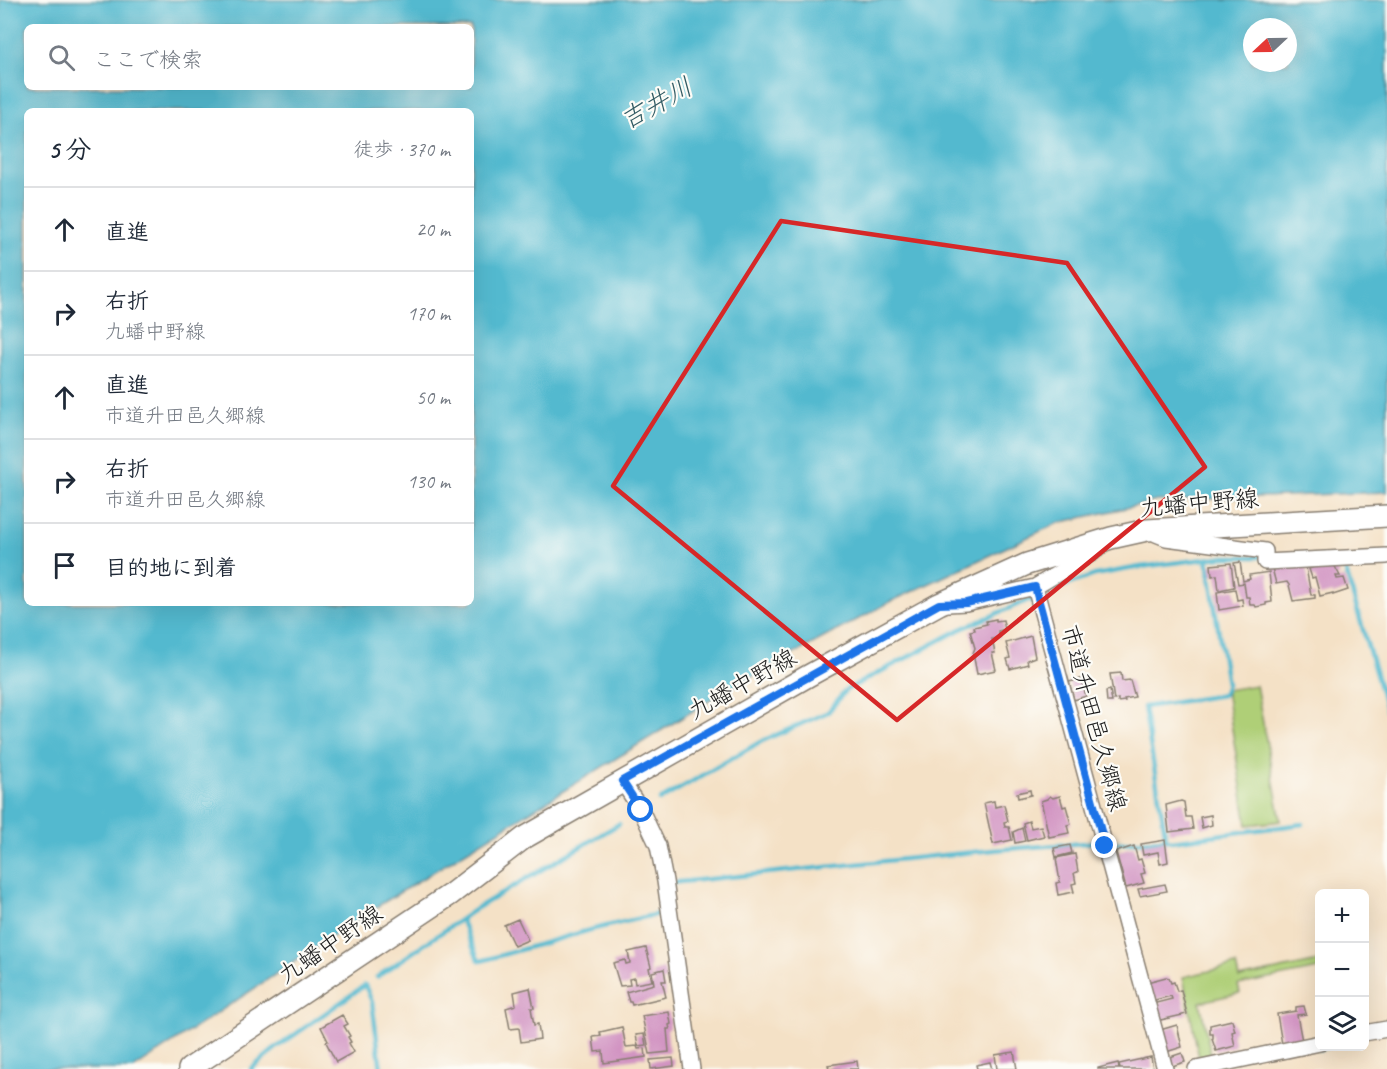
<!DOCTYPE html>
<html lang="ja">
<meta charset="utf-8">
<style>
:root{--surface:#fff;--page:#f2f2f3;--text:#1f2937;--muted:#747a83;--line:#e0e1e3}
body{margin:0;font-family:Caveat,"Klee One",sans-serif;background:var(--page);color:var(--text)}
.controls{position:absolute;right:18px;bottom:18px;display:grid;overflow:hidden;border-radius:9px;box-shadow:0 6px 24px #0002}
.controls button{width:54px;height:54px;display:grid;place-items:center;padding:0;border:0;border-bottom:2px solid var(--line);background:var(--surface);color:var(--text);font:30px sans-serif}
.compass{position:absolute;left:1243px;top:18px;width:54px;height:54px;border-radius:50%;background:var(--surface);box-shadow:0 6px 24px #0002;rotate:248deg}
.stop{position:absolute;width:18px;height:18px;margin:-14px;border:4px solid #1a73e8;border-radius:50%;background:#fff}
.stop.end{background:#1a73e8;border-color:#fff;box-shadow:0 2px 6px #0008}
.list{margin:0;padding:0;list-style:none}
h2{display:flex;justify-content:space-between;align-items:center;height:78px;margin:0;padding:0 24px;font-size:26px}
h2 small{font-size:20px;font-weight:400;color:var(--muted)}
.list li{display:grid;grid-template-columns:39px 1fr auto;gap:18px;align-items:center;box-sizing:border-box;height:84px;padding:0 24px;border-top:2px solid var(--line)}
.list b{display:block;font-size:22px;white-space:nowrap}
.list p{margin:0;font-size:20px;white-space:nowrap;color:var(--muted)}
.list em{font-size:20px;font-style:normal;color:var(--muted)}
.icon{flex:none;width:33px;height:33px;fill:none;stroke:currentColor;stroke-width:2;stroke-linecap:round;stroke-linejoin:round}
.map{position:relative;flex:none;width:1387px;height:1069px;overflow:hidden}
.search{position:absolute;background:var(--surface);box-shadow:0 6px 24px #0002;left:24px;top:24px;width:450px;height:66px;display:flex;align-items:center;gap:15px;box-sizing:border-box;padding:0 21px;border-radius:9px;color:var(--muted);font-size:22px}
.panel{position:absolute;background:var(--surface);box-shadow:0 6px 24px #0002;left:24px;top:108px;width:450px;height:498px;border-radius:9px}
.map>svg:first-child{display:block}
</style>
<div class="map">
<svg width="1387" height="1069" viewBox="0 0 1387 1069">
<rect width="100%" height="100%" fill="#fdfcf7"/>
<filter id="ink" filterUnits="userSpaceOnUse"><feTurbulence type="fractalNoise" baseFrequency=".0167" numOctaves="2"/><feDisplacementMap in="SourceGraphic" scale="12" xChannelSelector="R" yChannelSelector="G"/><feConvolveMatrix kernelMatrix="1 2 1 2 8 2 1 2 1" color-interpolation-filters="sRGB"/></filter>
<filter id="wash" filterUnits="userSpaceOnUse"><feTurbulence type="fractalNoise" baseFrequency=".008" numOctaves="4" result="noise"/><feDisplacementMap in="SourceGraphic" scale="24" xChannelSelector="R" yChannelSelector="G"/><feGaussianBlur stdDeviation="1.35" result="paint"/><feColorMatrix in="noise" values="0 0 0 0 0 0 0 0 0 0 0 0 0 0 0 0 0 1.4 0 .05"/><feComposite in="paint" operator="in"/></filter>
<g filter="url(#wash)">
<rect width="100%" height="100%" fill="#f4e1c6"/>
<path fill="#afcf77" stroke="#66764a" stroke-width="1.5" d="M1256,685L1281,821L1247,825L1226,690Z
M1319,961V969L1238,985L1240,993L1200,1002L1212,1060L1200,1063L1183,977L1236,965L1239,978Z"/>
<path fill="#52b9cf" stroke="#376a76" stroke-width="1.5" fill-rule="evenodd" d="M0,0H1387V492L1157,501L1058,523L892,601L725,691L386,901L133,1069H0ZM27,27H471V87H27ZM1252,27H1288V63H1252ZM27,111H471V603H27Z"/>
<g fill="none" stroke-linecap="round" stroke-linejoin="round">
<path stroke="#52b9cf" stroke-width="4.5" d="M1343,561L1387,712
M1047,592L1095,575L1140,567L1221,557H1259
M660,800L760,742L828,712L846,690L961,629L1031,599L1033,603
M1166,839L1144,707L1223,695L1227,684L1207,559
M1107,844L1166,839L1171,841L1303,824
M670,885V883L993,850L1098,842
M461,919L478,959L481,961L590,930L666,912
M377,977L477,908L619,824
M1320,1049L1330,1046
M251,1069L276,1048L365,985L372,1002L381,1069"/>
</g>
<g id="blocks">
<path fill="#d294c2" d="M1332,561L1340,576H1336L1337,579L1344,578L1348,590L1333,595V593L1320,596L1315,577L1312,578L1309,569L1315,567H1310L1309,564Z
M1240,562L1243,581L1250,579L1249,575L1269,572L1272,602L1266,603V605L1256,607L1255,605H1250L1249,597H1246L1244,583L1238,584L1234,563Z
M1305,562L1311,595H1315V598L1293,601L1289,585L1287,582L1276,584L1272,568Z
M1231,563L1234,587L1219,590L1217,575L1212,576L1211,565Z
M1235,589L1237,600L1242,599L1243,606L1219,610L1217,592Z
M996,619V621L1003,620L1005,629L998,631L1000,637L992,639L995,653H992L996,670L977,674L973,653L975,648L970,631L975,630L974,627L987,624L986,621Z
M1031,636L1035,657L1027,660L1028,664L1010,669L1007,659L1010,658L1006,643Z
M1121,673L1122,681L1130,680L1135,697L1124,699L1125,701L1118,702V699L1114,700L1110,674Z
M1081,679L1086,696L1074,700L1069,682Z
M1110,690L1112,702H1107L1106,691Z
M1030,790L1031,795L1018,798L1017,793Z
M1050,796L1053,798L1060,796L1063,807L1066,806L1071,824L1067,825L1069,833L1049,837L1041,801L1047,799Z
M994,801L995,807L1004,805L1008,821L1004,822L1005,827H1009L1012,840L993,844L984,803Z
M1181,801L1184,802L1186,817H1191L1193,829L1169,832L1166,805Z
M1211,815L1212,825L1202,828L1200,817Z
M1029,821L1031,828L1041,826L1044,836L1027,840L1023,823Z
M1022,828L1025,841L1015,843L1013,832Z
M1165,840L1168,862L1160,864L1158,852L1143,855L1141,844Z
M1070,845L1072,853L1056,857L1054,848Z
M1134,846L1138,860L1141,859L1145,873L1141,874L1144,883L1126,888L1116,852Z
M1075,854L1078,872L1074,873L1076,883L1072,884L1074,892L1058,895L1056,883L1060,882L1056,858Z
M1165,884L1167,891L1140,896L1138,889Z
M518,919L528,940L514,946L504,925Z
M646,948L651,967L649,968L652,981L635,984L634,978L629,979L630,985L620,986L613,963L625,960L626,964L630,963L628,952Z
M664,969L666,981H662L666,997L632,1005L631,1002H629L626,992L654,984L652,972Z
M1166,977L1169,978L1171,983L1174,982L1177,991L1181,990L1187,1014L1156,1021L1152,1004L1172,999L1171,996L1151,1001L1147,982Z
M530,988L534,1008H531L534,1025L538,1024L540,1039L521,1042L519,1028L510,1029L506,1008L516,1005L514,992Z
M1304,1006L1306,1014L1297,1015L1302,1041L1282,1044L1277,1014L1296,1011V1007Z
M669,1012L671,1024L669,1025L670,1029H667L669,1052L650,1054L642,1016Z
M342,1015L348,1024L344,1026L350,1036L348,1037L351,1042L349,1043L354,1052L336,1062L326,1042L328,1041L321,1027Z
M1232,1020L1235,1031L1232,1032L1235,1046L1216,1051L1212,1039H1213V1034H1210V1025Z
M1177,1025L1182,1047L1166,1052L1160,1030Z
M622,1027L626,1047L637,1046L638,1049L645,1048L646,1057L604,1063L603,1051L595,1052L593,1037L601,1036L600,1032Z
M644,1034L646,1045L638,1046L636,1035Z
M1014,1052L1017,1069H997L995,1055Z
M1182,1053L1185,1062L1172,1066L1170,1057Z
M1151,1057L1153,1069H1120L1119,1064Z
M673,1058L674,1066L651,1069L650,1060Z
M857,1061L858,1069H829L828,1065Z
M990,1062L992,1069H977L976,1065Z
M1118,1063L1119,1069H1098V1068Z"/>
</g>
</g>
<g filter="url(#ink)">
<use href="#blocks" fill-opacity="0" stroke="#887e71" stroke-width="1.5"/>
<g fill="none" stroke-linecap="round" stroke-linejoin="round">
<g stroke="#887e71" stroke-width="18">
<path id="street" d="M1156,534L1166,538L1265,551V562L1387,556
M1035,587L1165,1069
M948,604L966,603L1035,587L1094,552L1102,545
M622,781L641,810L658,846L665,881L692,1069
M1364,1033L1387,1029
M1196,1069L1320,1043"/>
</g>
<g stroke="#887e71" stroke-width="24">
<path id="secondary" d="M189,1069L451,894L524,838L808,676L939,604L1027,564L1111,538L1147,530L1387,516"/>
</g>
<use href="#street" stroke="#fff" stroke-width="15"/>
<use href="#secondary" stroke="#fff" stroke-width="21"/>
</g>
</g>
<g fill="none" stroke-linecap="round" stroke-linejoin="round" filter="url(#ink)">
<path stroke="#1a73e8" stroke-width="8" d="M641,810L622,781L939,604L966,603L1035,587L1105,846"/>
</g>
<path fill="none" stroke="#d62828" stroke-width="4.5" stroke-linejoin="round" d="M781,221L1067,263L1205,467L897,720L613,486Z"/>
<g text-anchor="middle" stroke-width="4.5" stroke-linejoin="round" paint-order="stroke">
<g font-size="24" fill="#1c1c1c" stroke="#fdfcf7">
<text transform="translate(1199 503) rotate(-5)" y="8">九蟠中野線</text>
<text transform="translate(742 684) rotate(-29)" y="8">九蟠中野線</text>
<text transform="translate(1094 718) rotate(75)" y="8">市道升田邑久郷線</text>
<text transform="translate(330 944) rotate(-34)" y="8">九蟠中野線</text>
</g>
<g font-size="26" font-style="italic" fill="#325b64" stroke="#fdfcf7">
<text transform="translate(656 103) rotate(-29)" y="9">吉井川</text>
</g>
</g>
</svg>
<div class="controls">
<button>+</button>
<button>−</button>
<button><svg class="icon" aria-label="layers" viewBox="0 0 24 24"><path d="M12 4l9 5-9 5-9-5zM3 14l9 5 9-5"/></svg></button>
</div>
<svg class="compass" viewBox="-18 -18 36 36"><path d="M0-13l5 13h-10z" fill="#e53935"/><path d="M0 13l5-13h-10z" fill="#747a83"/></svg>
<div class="stop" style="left:641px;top:810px"></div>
<div class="stop end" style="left:1105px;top:846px"></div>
<div class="search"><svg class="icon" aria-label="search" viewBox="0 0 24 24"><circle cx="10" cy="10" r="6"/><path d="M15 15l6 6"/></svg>ここで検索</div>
<section class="panel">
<h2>5 分<small>徒歩 · 370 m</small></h2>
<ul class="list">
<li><svg class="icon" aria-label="ahead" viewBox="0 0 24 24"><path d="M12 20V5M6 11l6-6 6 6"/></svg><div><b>直進</b></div><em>20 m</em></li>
<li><svg class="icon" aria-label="right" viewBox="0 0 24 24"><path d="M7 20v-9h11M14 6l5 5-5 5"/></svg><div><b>右折</b><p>九蟠中野線</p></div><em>170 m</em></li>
<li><svg class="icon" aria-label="ahead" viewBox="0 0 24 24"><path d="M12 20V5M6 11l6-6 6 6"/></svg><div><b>直進</b><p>市道升田邑久郷線</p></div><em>50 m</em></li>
<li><svg class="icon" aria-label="right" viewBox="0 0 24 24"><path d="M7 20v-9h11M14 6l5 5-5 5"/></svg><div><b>右折</b><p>市道升田邑久郷線</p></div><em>130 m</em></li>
<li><svg class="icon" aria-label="arrive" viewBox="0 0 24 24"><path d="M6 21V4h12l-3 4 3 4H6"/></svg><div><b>目的地に到着</b></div></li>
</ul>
</section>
</div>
